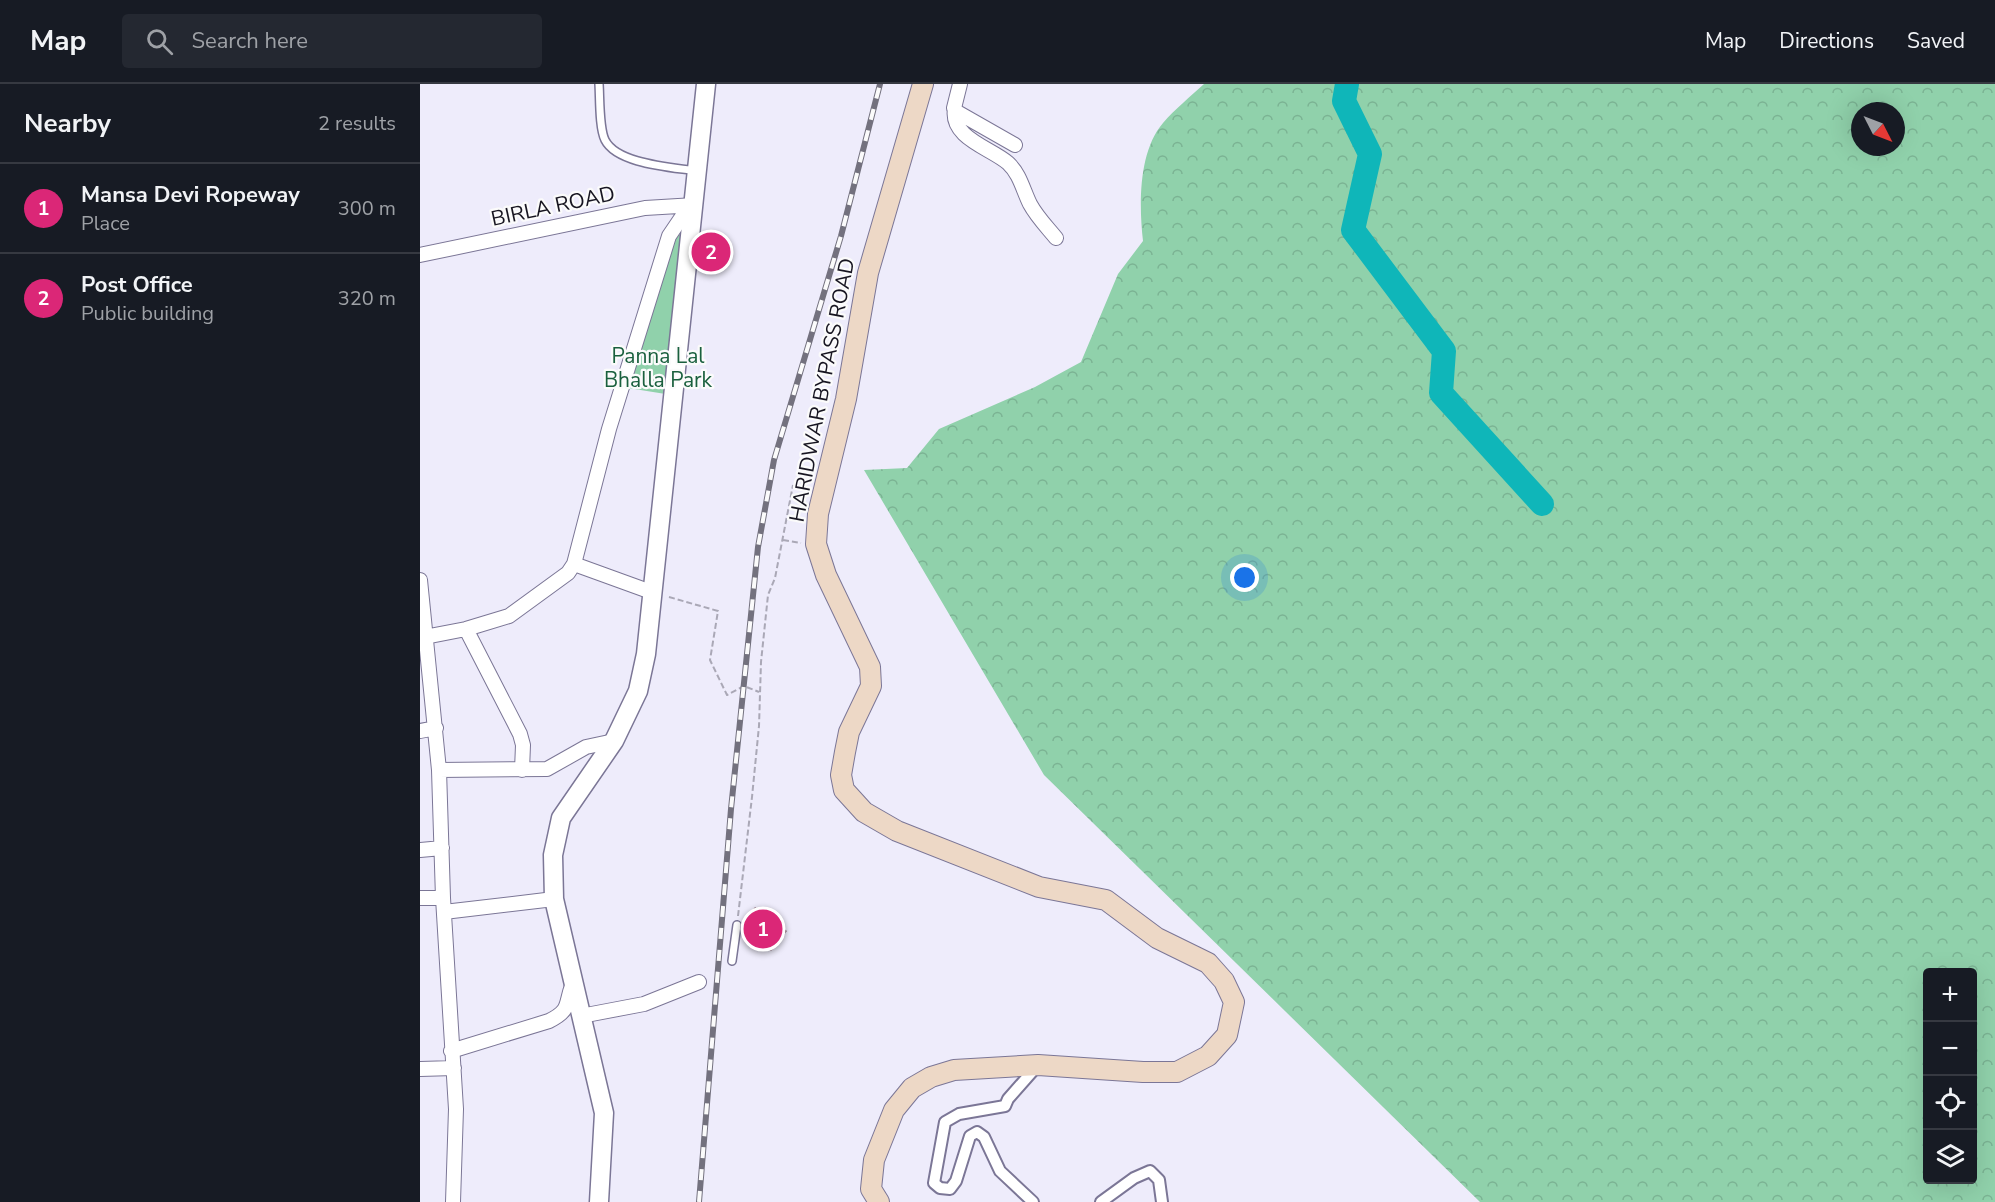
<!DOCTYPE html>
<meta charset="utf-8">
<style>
:root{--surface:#171b24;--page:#242831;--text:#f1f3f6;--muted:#9ea1a6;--line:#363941;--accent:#db2777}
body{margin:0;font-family:"Nunito Sans",sans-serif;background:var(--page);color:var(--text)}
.controls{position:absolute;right:18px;bottom:18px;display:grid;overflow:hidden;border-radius:6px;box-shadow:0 6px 24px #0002}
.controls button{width:54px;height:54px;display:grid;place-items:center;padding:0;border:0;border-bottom:2px solid var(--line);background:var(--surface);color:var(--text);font:30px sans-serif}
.compass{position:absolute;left:1431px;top:18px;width:54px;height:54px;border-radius:50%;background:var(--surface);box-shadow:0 6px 24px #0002;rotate:132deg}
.you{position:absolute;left:825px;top:494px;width:21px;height:21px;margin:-15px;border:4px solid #fff;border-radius:50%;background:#1a73e8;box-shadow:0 0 0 9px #1a73e833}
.badge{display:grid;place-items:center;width:39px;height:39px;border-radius:50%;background:var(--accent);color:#fff;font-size:20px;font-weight:700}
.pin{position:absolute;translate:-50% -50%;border:3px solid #fff;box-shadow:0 2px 6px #0006}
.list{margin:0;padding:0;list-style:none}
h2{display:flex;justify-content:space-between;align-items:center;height:78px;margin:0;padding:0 24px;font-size:26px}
h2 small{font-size:20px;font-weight:400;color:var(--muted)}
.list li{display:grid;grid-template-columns:39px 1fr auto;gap:18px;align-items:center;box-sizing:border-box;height:90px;padding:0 24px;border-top:2px solid var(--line)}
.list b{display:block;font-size:22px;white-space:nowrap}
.list p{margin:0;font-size:20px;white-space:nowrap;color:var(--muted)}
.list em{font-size:20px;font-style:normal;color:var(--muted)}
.icon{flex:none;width:33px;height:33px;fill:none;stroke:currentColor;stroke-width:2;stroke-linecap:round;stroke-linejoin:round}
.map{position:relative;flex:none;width:1575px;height:1118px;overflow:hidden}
header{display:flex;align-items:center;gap:36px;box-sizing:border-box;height:84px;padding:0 30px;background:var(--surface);border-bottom:2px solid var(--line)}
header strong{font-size:28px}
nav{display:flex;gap:33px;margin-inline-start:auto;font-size:21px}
.search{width:420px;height:54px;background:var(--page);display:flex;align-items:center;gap:15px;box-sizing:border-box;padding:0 21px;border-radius:6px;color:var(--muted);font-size:22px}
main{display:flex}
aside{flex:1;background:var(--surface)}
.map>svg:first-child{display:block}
</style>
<header>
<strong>Map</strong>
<div class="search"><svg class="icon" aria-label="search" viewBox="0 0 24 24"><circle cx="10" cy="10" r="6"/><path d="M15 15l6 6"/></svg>Search here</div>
<nav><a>Map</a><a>Directions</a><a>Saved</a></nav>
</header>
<main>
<aside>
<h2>Nearby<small>2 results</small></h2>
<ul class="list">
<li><span class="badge">1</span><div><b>Mansa Devi Ropeway</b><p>Place</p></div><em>300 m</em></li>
<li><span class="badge">2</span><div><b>Post Office</b><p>Public building</p></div><em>320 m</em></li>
</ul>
</aside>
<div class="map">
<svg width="1575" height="1118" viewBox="0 0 1575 1118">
<defs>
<pattern id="forest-crowns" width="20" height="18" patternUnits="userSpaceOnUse" patternTransform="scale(1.5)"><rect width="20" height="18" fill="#90d1ab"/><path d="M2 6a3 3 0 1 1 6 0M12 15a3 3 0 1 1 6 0" fill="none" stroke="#7bb393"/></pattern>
</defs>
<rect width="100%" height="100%" fill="#eeecfb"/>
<path fill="url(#forest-crowns)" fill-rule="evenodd" d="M784,0H1575V1118H1060L624,691L444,386L487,384L519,345L615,303L661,278L698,190L723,157C719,122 718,68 743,39C755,25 770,13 784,0ZM1440,27H1476V63H1440ZM1508,888H1552V1096H1508Z"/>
<path fill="#90d1ab" d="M257,150L269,154L258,312L208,304Z"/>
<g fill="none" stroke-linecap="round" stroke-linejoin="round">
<path stroke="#0fb6b9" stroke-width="24" d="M927,0L924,17L950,70L933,146L1024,267L1021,309L1122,420"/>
</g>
<path fill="#94717f" d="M335,823L367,847L351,867L322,845V840Z"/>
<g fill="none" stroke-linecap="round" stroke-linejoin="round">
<g stroke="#7b7696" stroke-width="10">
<path id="service" d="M179,0C180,14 179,44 185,56C197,80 251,83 276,87
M312,877L317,841"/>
</g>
<g stroke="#7b7696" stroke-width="14">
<path id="pedestrian" d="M613,1118L580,1087L564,1053L557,1048L550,1052L536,1097L530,1105L520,1104L514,1099L525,1038L539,1030L585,1022L588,1015L618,981
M681,1118L714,1094L730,1087L739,1096L742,1118"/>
</g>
<g stroke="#7b7696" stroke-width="16">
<path id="minor" d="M540,0L534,24L537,28L595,61
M535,25C530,54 571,64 588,79C600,90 603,106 610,120C617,133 627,143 636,154
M0,171L225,124L275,121
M154,480L234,509
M0,496L19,686L23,814L36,1025L33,1118
M46,545L100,650L103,661L102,686
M0,554L46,545L89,532L148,489L154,480L189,345L249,152L270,121
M0,647L16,644
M19,686L127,685L166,663L194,657
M0,766L22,764
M0,814H23
M24,828L134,815
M161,932L224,920L279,898
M31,967L129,937C151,926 145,920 152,902
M0,985L34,984"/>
</g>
<g stroke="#7b7696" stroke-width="21">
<path id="tertiary" d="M179,1118L184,1029L134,815L133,771L141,734L194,657L218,607L226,570L286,0"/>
</g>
<g stroke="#7b7696" stroke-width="22">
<path id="secondary" d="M459,1118L451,1105L454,1076L474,1026L492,1004L511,993L534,986L618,981L723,988H757L788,972L807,951L814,918L804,897L788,879L737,854L686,816L619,803L477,747L444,728L424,706L421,691L425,668L429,648L451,602L450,583L406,491L396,460L398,430L426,315L448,189L503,0"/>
</g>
<path stroke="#aaa8b6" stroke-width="2" stroke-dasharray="6 3" stroke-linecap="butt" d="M363,456L381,459
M249,513L298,527L290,576L307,611L324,602L339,608
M318,832L332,713L339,642L341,578L348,511L355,494L373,401
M327,845L343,852"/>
<use href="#service" stroke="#fff" stroke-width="7"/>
<use href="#pedestrian" stroke="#fff" stroke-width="10"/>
<use href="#minor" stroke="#fff" stroke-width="14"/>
<use href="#tertiary" stroke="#fff" stroke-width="18"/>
<use href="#secondary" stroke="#edd8c6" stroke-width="20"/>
<g stroke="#73717e" stroke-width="6">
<path id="rail" d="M279,1118L311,725L338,463L354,376L421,152L460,0"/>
</g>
<use href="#rail" stroke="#fbfbfb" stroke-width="4" stroke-dasharray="11" stroke-linecap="butt"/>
</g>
<g text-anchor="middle" stroke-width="4.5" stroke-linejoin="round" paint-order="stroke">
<g font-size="21" fill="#171521" stroke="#fbfbfb">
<text transform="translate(133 122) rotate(-12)" y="7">BIRLA ROAD</text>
<text transform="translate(402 306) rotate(-79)" y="7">HARIDWAR BYPASS ROAD</text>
</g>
<g font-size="21" fill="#1a603e" stroke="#fbfbfb">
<text x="238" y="279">Panna Lal<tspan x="238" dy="24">Bhalla Park</tspan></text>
</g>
</g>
</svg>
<div class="controls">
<button>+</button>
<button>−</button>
<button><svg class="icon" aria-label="locate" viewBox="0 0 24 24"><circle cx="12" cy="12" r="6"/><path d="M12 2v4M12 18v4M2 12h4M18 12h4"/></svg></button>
<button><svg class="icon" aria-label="layers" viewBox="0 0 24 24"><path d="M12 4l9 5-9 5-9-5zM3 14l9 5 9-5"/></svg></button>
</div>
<svg class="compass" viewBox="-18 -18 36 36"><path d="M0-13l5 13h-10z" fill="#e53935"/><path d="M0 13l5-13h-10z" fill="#9ea1a6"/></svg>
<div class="you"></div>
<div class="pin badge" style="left:343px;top:845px">1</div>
<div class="pin badge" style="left:291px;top:168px">2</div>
</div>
</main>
